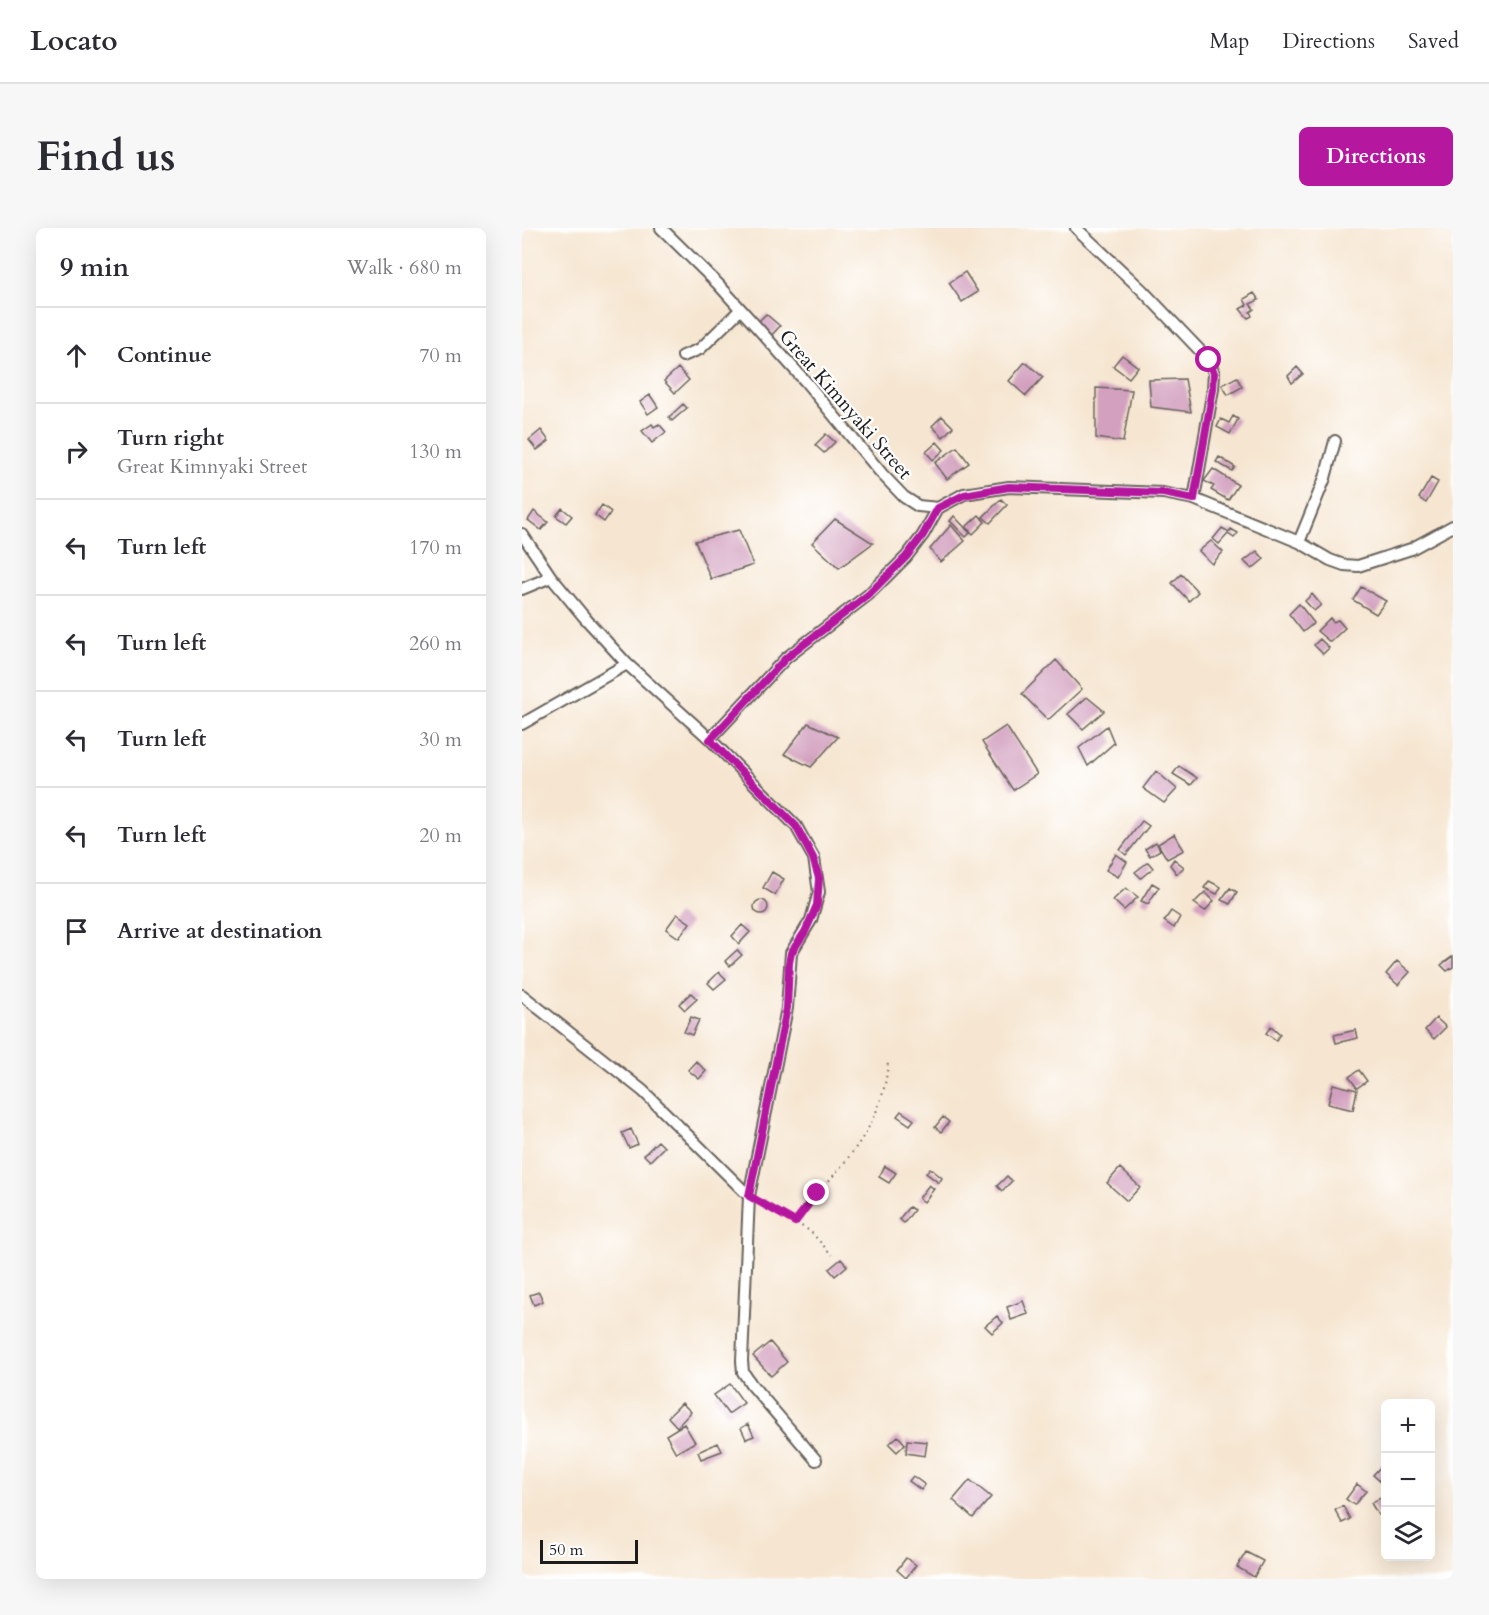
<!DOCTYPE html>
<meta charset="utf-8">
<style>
:root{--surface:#fff;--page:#f7f7f7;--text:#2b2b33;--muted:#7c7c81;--line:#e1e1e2;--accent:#b5179e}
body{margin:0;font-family:Cardo,serif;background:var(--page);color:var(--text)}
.controls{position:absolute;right:18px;bottom:18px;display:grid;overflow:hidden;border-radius:9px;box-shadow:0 6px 24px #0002}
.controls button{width:54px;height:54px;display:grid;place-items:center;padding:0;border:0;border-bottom:2px solid var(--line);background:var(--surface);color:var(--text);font:30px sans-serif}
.scale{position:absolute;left:18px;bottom:15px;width:98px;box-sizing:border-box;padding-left:6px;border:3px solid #1c1c1c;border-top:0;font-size:16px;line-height:21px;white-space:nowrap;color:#1c1c1c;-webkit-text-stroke:4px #fff;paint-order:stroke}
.stop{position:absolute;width:18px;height:18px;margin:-14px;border:4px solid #b5179e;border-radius:50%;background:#fff}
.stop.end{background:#b5179e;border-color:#fff;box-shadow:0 2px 6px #0008}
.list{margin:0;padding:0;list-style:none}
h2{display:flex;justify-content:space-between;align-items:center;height:78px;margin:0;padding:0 24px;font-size:26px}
h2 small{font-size:20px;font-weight:400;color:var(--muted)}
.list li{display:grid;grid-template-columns:39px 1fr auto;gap:18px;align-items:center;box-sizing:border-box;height:96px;padding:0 24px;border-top:2px solid var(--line)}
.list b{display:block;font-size:22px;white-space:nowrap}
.list p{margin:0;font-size:20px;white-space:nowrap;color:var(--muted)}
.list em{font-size:20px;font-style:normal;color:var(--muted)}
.icon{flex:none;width:33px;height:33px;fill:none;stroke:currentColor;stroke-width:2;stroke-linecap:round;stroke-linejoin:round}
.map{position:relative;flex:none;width:931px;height:1351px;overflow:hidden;border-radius:9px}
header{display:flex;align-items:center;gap:36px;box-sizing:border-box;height:84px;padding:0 30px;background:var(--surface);border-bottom:2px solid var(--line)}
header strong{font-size:28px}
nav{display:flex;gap:33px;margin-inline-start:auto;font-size:21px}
.intro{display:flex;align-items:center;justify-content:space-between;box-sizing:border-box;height:144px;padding:0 36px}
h1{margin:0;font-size:42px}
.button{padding:15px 27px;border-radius:9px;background:var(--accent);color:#fff;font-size:21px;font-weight:700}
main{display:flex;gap:36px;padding:0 36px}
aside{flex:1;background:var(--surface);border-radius:9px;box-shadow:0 6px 24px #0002}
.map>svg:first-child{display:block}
</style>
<header>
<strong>Locato</strong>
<nav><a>Map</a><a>Directions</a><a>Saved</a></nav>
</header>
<div class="intro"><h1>Find us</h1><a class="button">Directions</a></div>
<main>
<aside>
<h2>9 min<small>Walk · 680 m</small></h2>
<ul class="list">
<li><svg class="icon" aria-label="ahead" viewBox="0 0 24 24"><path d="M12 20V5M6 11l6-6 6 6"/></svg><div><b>Continue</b></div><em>70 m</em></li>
<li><svg class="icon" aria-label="right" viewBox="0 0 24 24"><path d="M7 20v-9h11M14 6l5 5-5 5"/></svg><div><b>Turn right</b><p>Great Kimnyaki Street</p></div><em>130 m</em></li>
<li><svg class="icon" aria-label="left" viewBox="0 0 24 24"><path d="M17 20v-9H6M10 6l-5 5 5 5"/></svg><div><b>Turn left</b></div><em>170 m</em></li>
<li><svg class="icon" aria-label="left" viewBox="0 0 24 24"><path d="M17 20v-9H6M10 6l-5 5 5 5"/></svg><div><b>Turn left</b></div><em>260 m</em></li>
<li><svg class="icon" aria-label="left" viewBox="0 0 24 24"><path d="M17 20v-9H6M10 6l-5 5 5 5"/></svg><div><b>Turn left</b></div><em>30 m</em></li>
<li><svg class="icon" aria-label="left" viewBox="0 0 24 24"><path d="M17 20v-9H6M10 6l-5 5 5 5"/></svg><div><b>Turn left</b></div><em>20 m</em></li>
<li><svg class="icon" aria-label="arrive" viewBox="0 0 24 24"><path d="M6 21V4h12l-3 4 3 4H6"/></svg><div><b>Arrive at destination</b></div></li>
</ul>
</aside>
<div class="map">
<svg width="931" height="1351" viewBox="0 0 931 1351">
<rect width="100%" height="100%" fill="#fff"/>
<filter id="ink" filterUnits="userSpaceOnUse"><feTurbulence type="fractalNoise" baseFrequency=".0167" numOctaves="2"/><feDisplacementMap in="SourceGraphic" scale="12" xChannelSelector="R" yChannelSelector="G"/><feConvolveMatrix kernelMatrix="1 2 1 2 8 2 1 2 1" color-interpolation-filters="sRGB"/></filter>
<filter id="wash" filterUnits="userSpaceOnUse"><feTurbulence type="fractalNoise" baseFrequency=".008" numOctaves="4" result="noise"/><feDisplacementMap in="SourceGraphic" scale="24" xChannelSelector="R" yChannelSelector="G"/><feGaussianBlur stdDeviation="1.35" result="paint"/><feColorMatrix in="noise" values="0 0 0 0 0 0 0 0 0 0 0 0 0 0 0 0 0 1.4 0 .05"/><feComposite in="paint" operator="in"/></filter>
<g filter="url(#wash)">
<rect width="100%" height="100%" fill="#f6e6d1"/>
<g id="blocks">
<path fill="#d3a0bf" d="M443,44L456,64L440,74L427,55Z
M732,65L737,72L728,76L732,81L728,84L730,88L726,90L718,81L725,77L722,71Z
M244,86L258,98L249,108L235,95Z
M600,127L616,139L607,150L591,138Z
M503,134L521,149L504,168L487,153Z
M775,139L781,146L770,155L766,148Z
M156,140L167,152L153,165L142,153Z
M715,149L720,159L706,167L700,157Z
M663,151L669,184L629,179L627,152Z
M574,160L610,162L601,214L574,210Z
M128,167L136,179L126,186L118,174Z
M161,176L165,180L150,193L147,189Z
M420,188L431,199L421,209L410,198Z
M711,188L716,191L708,206L695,199L699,191L707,195Z
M130,196L132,199L137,196L144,204L130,215L120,203Z
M19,202L27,213L15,222L7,212Z
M304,206L313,214L302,225L293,217Z
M415,214L422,222L411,232L404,224Z
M435,219L447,235L425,251L413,235Z
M697,229L713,239L710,243L694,234Z
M691,241L716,257L706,272L689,262L692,258L682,253Z
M909,250L916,254L904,275L897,270Z
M479,271L485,277L468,295L461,289Z
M80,277L89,284L82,294L73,287Z
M40,280L50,288L44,295L34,288Z
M12,283L26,294L19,302L6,292Z
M457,287L463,294L451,306L444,299Z
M432,288L448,305L444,309L428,293Z
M313,291L351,315L317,340L290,315Z
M429,297L443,313L419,334L408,321Z
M700,300L707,304L709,301L716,305L712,310L706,306L697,316L691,311Z
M217,302L231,337L189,351L173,313Z
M689,313L701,324L690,336L677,323Z
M735,323L742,331L730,341L722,333Z
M659,346L676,364L667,373L650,355Z
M839,359L864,373L854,386L831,372Z
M790,366L799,377L792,383L783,373Z
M777,376L792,395L781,404L767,386Z
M808,390L811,394L816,392L823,400L808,414L795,403Z
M798,411L807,420L801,426L792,417Z
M534,432L560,461L526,492L500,466Z
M565,469L582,483L561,501L546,486Z
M286,495L316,509L289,539L262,526Z
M484,498L515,546L491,562L460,514Z
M585,498L592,515L566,538L557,520Z
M657,538L675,550L669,557L651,546Z
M634,543L655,561L642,575L621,560Z
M620,593L627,598L604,627L598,622Z
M652,606L662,622L645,631L636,616Z
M634,614L638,622L628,628L623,621Z
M594,626L605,634L596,649L584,642Z
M652,631L662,639L655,646L648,637Z
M626,634L631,640L619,650L613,644Z
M250,644L262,651L253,667L241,660Z
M687,653L699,659L695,666L682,660Z
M630,655L637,659L626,676L619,673Z
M604,660L616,669L602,682L591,672Z
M708,660L715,664L708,676L699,672Z
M683,664L692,673L683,683L672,675Z
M232 679a7 7 0 1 1 14 0a7 7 0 1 1-14 0Z
M649,683L658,689L652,700L642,693Z
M155,686L168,695L157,710L144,701Z
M220,697L228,704L217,716L210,708Z
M215,722L220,727L208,738L203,733Z
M931,728V739L925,743L919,737Z
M875,733L888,744L876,757L864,746Z
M197,744L204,751L192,761L186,755Z
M169,765L175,771L163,782L157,776Z
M169,789L177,792L170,807L162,804Z
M914,790L924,799L912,811L903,802Z
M749,798L758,806L754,812L744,805Z
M834,802L836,810L814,815L812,807Z
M174,833L184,843L177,851L166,842Z
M837,842L845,853L835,860L827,849Z
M811,856L835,862L831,882L806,876Z
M379,883L392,892L388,897L375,888Z
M421,889L427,894L419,904L413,899Z
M109,901L116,916L107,920L100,905Z
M136,913L142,919L128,933L122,927Z
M363,938L374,945L367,955L357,949Z
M408,940L420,950L417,955L404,945Z
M598,940L618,959L605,973L585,955Z
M485,948L490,953L480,963L475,958Z
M407,957L412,961L402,974L397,970Z
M387,979L392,982L382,995L377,991Z
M319,1031L325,1038L313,1048L307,1041Z
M17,1064L21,1073L12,1077L8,1067Z
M501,1073L506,1086L489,1092L485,1079Z
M475,1088L481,1095L470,1105L463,1098Z
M248,1114L265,1134L249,1148L231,1128Z
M208,1156L222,1175L206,1186L192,1167Z
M160,1175L169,1184L155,1199L146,1189Z
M162,1196L173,1214L154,1225L144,1207Z
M226,1196L232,1208L224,1211L219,1200Z
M376,1208L383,1216L375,1224L367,1216Z
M385,1212L405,1214L403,1228L384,1225Z
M196,1215L200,1223L179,1231L176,1224Z
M864,1233V1252L860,1255L851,1247Z
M391,1248L403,1257L399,1262L387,1253Z
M448,1252L469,1269L451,1290L431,1272Z
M835,1256L844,1263L832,1277L824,1271Z
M864,1267V1283L856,1287L849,1275Z
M821,1278L828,1291L820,1295L813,1282Z
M724,1324L741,1333L732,1349L715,1339Z
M384,1330L394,1337L384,1350L375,1342Z"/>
</g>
</g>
<g filter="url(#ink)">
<use href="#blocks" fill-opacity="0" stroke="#68635b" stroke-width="1.5"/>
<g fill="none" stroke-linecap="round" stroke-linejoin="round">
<g stroke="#68635b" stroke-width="14">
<path id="street" d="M139,0L196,56L284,154L360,246L382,269L396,278L416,280L442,266L487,259L641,265L672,271L777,314L808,332L822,337L836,338L889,321L931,298
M554,0L620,62L687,132L692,145L691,161L672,271
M161,128L178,121L218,82
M0,306L29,349L63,390L105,436L188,511L274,598L292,630L297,664L289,692L269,725L265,780L227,968L220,1133L221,1144L229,1156L294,1232
M777,314L803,250L813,213
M0,361L29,349
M0,496L105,436
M188,511L264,430L346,367L384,329L401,307L416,280
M0,767L121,863L227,968"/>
</g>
<path stroke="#68635b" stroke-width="2" stroke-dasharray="1.5 4.5" stroke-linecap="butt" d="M238,974L288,1003L310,1027
M272,994C314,941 361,905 366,834"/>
<use href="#street" stroke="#fff" stroke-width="10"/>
</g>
</g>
<g fill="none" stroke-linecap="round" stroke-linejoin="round" filter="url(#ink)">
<path stroke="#b5179e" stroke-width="8" d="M295,965L273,994L227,968L265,780L267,735L269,725L283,704L295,677L297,650L291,630L274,598L188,512L264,430L346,367L384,329L401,307L416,280L442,267L487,259L641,265L672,271L691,161L692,145L687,132"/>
</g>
<g text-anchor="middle" stroke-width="4.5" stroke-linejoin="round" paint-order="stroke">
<g font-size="20" fill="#1c1c1c" stroke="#fff">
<text transform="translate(324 176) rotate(49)" y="7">Great Kimnyaki Street</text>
</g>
</g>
</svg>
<div class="controls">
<button>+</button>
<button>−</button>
<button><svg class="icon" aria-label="layers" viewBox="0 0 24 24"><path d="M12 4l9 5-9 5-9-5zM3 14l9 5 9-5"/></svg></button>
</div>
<div class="scale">50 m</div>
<div class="stop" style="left:687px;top:132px"></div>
<div class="stop end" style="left:295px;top:965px"></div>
</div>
</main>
